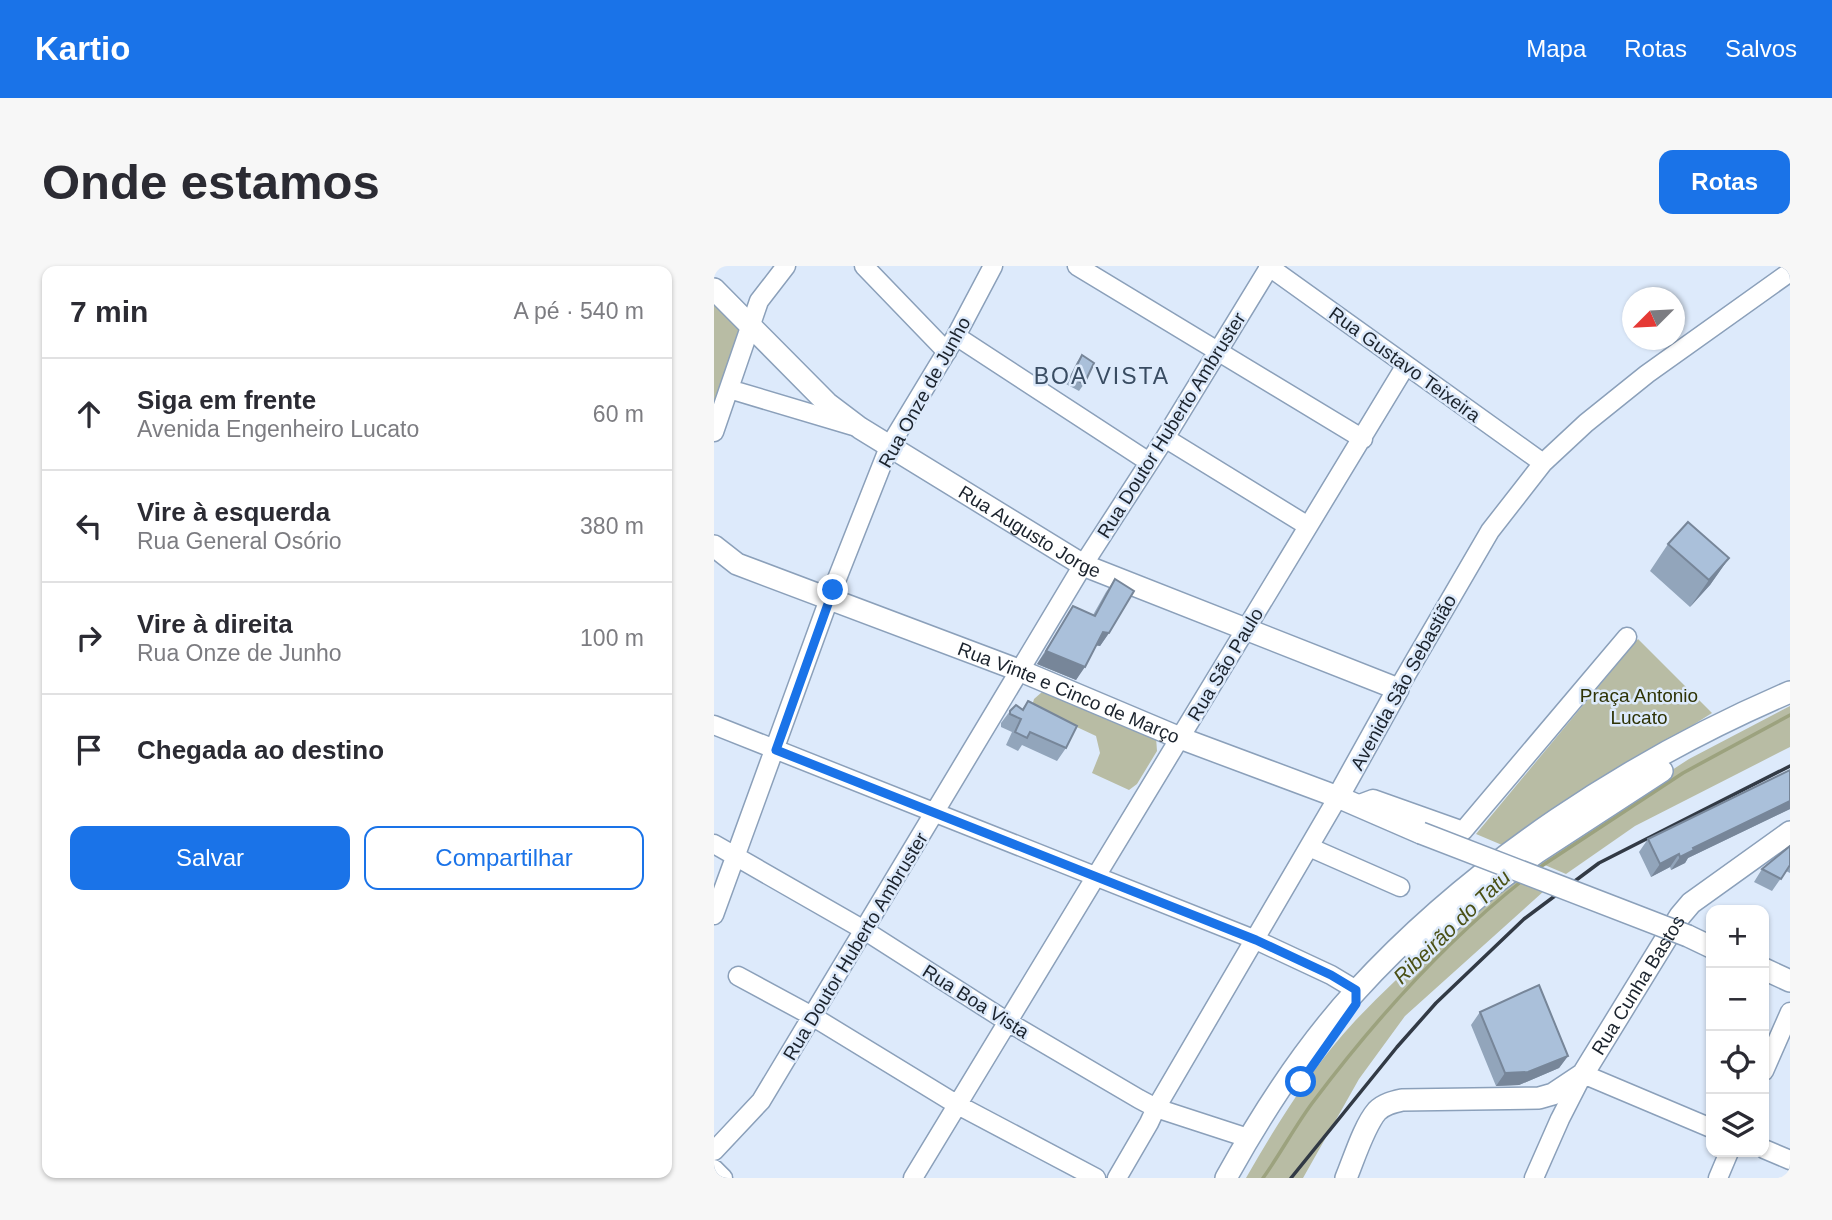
<!DOCTYPE html>
<html lang="pt">
<meta charset="utf-8">
<style>
:root{--surface:#fff;--page:#f7f7f7;--text:#2b2b33;--muted:#7c7c81;--line:#e1e1e2;--accent:#1a73e8}
body{margin:0;font-family:Arial,sans-serif;background:var(--page);color:var(--text)}
.controls{position:absolute;right:21px;bottom:21px;display:grid;overflow:hidden;border-radius:14px;box-shadow:0 2px 5px #0004}
.controls button{width:63px;height:63px;display:grid;place-items:center;padding:0;border:0;border-bottom:2px solid var(--line);background:var(--surface);color:var(--text);font:35px sans-serif}
.compass{position:absolute;left:908px;top:21px;width:63px;height:63px;border-radius:50%;background:var(--surface);box-shadow:0 2px 5px #0004;rotate:246deg}
.stop{position:absolute;width:21px;height:21px;margin:-16px;border:5px solid #1a73e8;border-radius:50%;background:#fff}
.stop.end{background:#1a73e8;border-color:#fff;box-shadow:0 2px 7px #0008}
.list{margin:0;padding:0;list-style:none}
h2{display:flex;justify-content:space-between;align-items:center;height:91px;margin:0;padding:0 28px;font-size:30px}
h2 small{font-size:23px;font-weight:400;color:var(--muted)}
.list li{display:grid;grid-template-columns:46px 1fr auto;gap:21px;align-items:center;box-sizing:border-box;height:112px;padding:0 28px;border-top:2px solid var(--line)}
.list b{display:block;font-size:26px;white-space:nowrap}
.list p{margin:0;font-size:23px;white-space:nowrap;color:var(--muted)}
.list em{font-size:23px;font-style:normal;color:var(--muted)}
.actions{display:flex;gap:14px;padding:21px 28px}
.actions a{flex:1;padding:16px 0;border:2px solid var(--accent);border-radius:14px;text-align:center;font-size:24px;color:var(--accent)}
.actions .main{background:var(--accent);color:#fff}
.icon{flex:none;width:38px;height:38px;fill:none;stroke:currentColor;stroke-width:2;stroke-linecap:round;stroke-linejoin:round}
.map{position:relative;flex:none;width:1076px;height:912px;overflow:hidden;border-radius:14px}
header{display:flex;align-items:center;gap:42px;box-sizing:border-box;height:98px;padding:0 35px;background:var(--accent);color:#fff}
header strong{font-size:33px}
nav{display:flex;gap:38px;margin-inline-start:auto;font-size:24px}
.intro{display:flex;align-items:center;justify-content:space-between;box-sizing:border-box;height:168px;padding:0 42px}
h1{margin:0;font-size:49px}
.button{padding:18px 32px;border-radius:14px;background:var(--accent);color:#fff;font-size:24px;font-weight:700}
main{display:flex;gap:42px;padding:0 42px}
aside{flex:1;background:var(--surface);border-radius:14px;box-shadow:0 2px 5px #0004}
.map>svg:first-child{display:block}
</style>
<header>
<strong>Kartio</strong>
<nav><a>Mapa</a><a>Rotas</a><a>Salvos</a></nav>
</header>
<div class="intro"><h1>Onde estamos</h1><a class="button">Rotas</a></div>
<main>
<aside>
<h2>7 min<small>A pé · 540 m</small></h2>
<ul class="list">
<li><svg class="icon" aria-label="ahead" viewBox="0 0 24 24"><path d="M12 20V5M6 11l6-6 6 6"/></svg><div><b>Siga em frente</b><p>Avenida Engenheiro Lucato</p></div><em>60 m</em></li>
<li><svg class="icon" aria-label="left" viewBox="0 0 24 24"><path d="M17 20v-9H6M10 6l-5 5 5 5"/></svg><div><b>Vire à esquerda</b><p>Rua General Osório</p></div><em>380 m</em></li>
<li><svg class="icon" aria-label="right" viewBox="0 0 24 24"><path d="M7 20v-9h11M14 6l5 5-5 5"/></svg><div><b>Vire à direita</b><p>Rua Onze de Junho</p></div><em>100 m</em></li>
<li><svg class="icon" aria-label="arrive" viewBox="0 0 24 24"><path d="M6 21V4h12l-3 4 3 4H6"/></svg><div><b>Chegada ao destino</b></div></li>
</ul>
<div class="actions"><a class="main">Salvar</a><a>Compartilhar</a></div>
</aside>
<div class="map">
<svg width="1076" height="912" viewBox="0 0 1076 912">
<rect width="100%" height="100%" fill="#ddeafb"/>
<path fill="#b8bca4" d="M0,25L30,63L0,140Z
M924,373L998,447L788,579L762,568Z
M328,426L442,471L443,485L423,518L415,524L378,507L386,487L382,470L318,440L320,433Z
M1076,440V481L921,560L852,608L819,594L975,493Z
M799,612L830,625L691,750L645,813L589,912H532C563,858 598,801 641,755C690,703 745,658 799,612Z"/>
<g fill="none" stroke-linecap="round" stroke-linejoin="round">
<path stroke="#9ca27e" stroke-width="3.5" d="M823,603L969,507L1076,449
M549,912C567,887 581,860 599,836C660,755 730,677 809,614"/>
<g stroke="#8ba0ba" stroke-width="21">
<path id="minor" d="M150,0L233,86
M363,0L649,173
M554,0L829,197
M242,70L435,196
M15,123L139,160
M0,166L45,35L72,0
M451,172L594,260
M684,423L776,265L829,197L872,157L933,108L1076,6
M0,459L542,674L617,709L642,724
M643,539L659,533L749,565L913,371
M0,578L150,664L294,756L425,833L442,842L534,872
M595,581L686,621
M0,649L115,333L175,181L242,70L279,0
M24,710L98,750L242,838L382,912
M1050,805L1076,746
M1050,883L1076,894
M0,885L47,835L369,299L451,172L556,0
M0,903L9,912
M199,912L692,99
M403,912L435,857L442,842L624,531
M820,912L846,853L869,808L997,862
M1004,912L1015,886"/>
</g>
<g stroke="#8ba0ba" stroke-width="24">
<g id="major">
<path id="s1" d="M0,23L113,137L146,162L369,299L684,423L624,531"/>
<path id="s2" d="M0,280L23,298L307,405L466,472L624,531L707,567"/>
<path d="M974,670L997,681"/>
<path d="M701,686L777,620L822,587L948,505"/>
<path d="M1050,703L1076,715"/>
<path d="M512,912C548,847 591,780 642,725C759,597 917,494 1076,426"/>
<path id="s3" d="M632,912C640,893 650,860 663,845C670,838 679,836 688,834L825,832L839,828L869,808L966,650L977,637L1076,566"/>
</g>
</g>
<use href="#minor" stroke="#fff" stroke-width="18"/>
<use href="#major" stroke="#fff" stroke-width="21"/>
<path stroke="#323a45" stroke-width="3.5" d="M577,912L683,781L722,737L810,653L885,597L1076,500"/>
<g stroke="#8ba0ba" stroke-width="24" stroke-linecap="butt">
<path id="major-bridge" d="M707,567L974,670"/>
</g>
<use href="#major-bridge" stroke="#fff" stroke-width="21"/>
</g>
<path fill="#92a5bb" d="M368,89L370,118L365,125L352,118L363,96Z
M954,278L1015,292L996,319L976,341L936,305Z
M401,313L395,367L386,380L382,379L362,414L323,398L359,340L379,349L392,326Z
M314,435L352,482L343,495L308,479L304,485L292,479L298,466L287,461V457L296,445L308,443Z
M1076,504V543L974,592L971,597L957,604L956,601L937,611L925,586L934,573Z
M1076,580V607L1072,605L1058,625L1040,616L1048,603Z
M766,746L854,790L845,802L805,819L782,820L757,759Z"/>
<path fill="#778699" d="M1015,292L996,319L976,341L995,314Z
M389,366L395,367L386,380L380,379Z
M332,385L371,401L362,414L323,398Z
M1076,535V543L974,592L971,597L957,604L966,591L979,582Z
M965,588L956,601L937,611L946,598Z
M854,790L845,802L805,819L782,820L791,807Z"/>
<path fill="#aac0da" stroke="#778699" stroke-width="2" d="M368,89L380,97L370,118L357,111Z
M974,256L1015,292L995,314L954,278Z
M401,313L420,325L395,367L389,366L371,401L332,385L359,340L381,350Z
M314,435L363,460L352,482L316,466L313,472L301,466L307,453L296,448V445L302,439L309,444Z
M1076,504V535L979,582L980,584L966,591L965,588L946,598L934,573Z
M1076,580V599L1067,613L1048,603Z
M825,719L854,790L814,806L791,807L766,746Z"/>
<g fill="none" stroke-linecap="round" stroke-linejoin="round">
<path stroke="#1a73e8" stroke-width="9" d="M119,324L62,484L542,674L617,709L642,724V738L587,816"/>
</g>
<g text-anchor="middle" stroke-width="5" stroke-linejoin="round" paint-order="stroke">
<g font-size="19" fill="#1b232d" stroke="#ddeafb">
<text transform="translate(691 98) rotate(36)" y="7">Rua Gustavo Teixeira</text>
<text transform="translate(210 126) rotate(-61)" y="7">Rua Onze de Junho</text>
<text transform="translate(457 159) rotate(-58)" y="7">Rua Doutor Huberto Ambruster</text>
<text dy="7" stroke="none"><textPath href="#s1" startOffset="401">Rua Augusto Jorge</textPath></text>
<text transform="translate(511 398) rotate(-59)" y="7">Rua São Paulo</text>
<text transform="translate(689 416) rotate(-61)" y="7">Avenida São Sebastião</text>
<text dy="7" stroke="none"><textPath href="#s2" startOffset="385">Rua Vinte e Cinco de Março</textPath></text>
<text transform="translate(141 680) rotate(-59)" y="7">Rua Doutor Huberto Ambruster</text>
<text dy="7" stroke="none"><textPath href="#s3" startOffset="394">Rua Cunha Bastos</textPath></text>
<text transform="translate(262 735) rotate(32)" y="7">Rua Boa Vista</text>
</g>
<g font-size="19" fill="#2e3305" stroke="#ddeafb">
<text x="925" y="436">Praça Antonio<tspan x="925" dy="22">Lucato</tspan></text>
</g>
<g font-size="21" font-style="italic" fill="#4a5015" stroke="#ddeafb">
<text transform="translate(738 661) rotate(-44)" y="7">Ribeirão do Tatu</text>
</g>
<g font-size="23" letter-spacing="2" fill="#394c62" stroke="#ddeafb">
<text x="388" y="118">BOA VISTA</text>
</g>
</g>
</svg>
<div class="controls">
<button>+</button>
<button>−</button>
<button><svg class="icon" aria-label="locate" viewBox="0 0 24 24"><circle cx="12" cy="12" r="6"/><path d="M12 2v4M12 18v4M2 12h4M18 12h4"/></svg></button>
<button><svg class="icon" aria-label="layers" viewBox="0 0 24 24"><path d="M12 4l9 5-9 5-9-5zM3 14l9 5 9-5"/></svg></button>
</div>
<svg class="compass" viewBox="-18 -18 36 36"><path d="M0-13l5 13h-10z" fill="#e53935"/><path d="M0 13l5-13h-10z" fill="#7c7c81"/></svg>
<div class="stop" style="left:587px;top:816px"></div>
<div class="stop end" style="left:119px;top:324px"></div>
</div>
</main>
